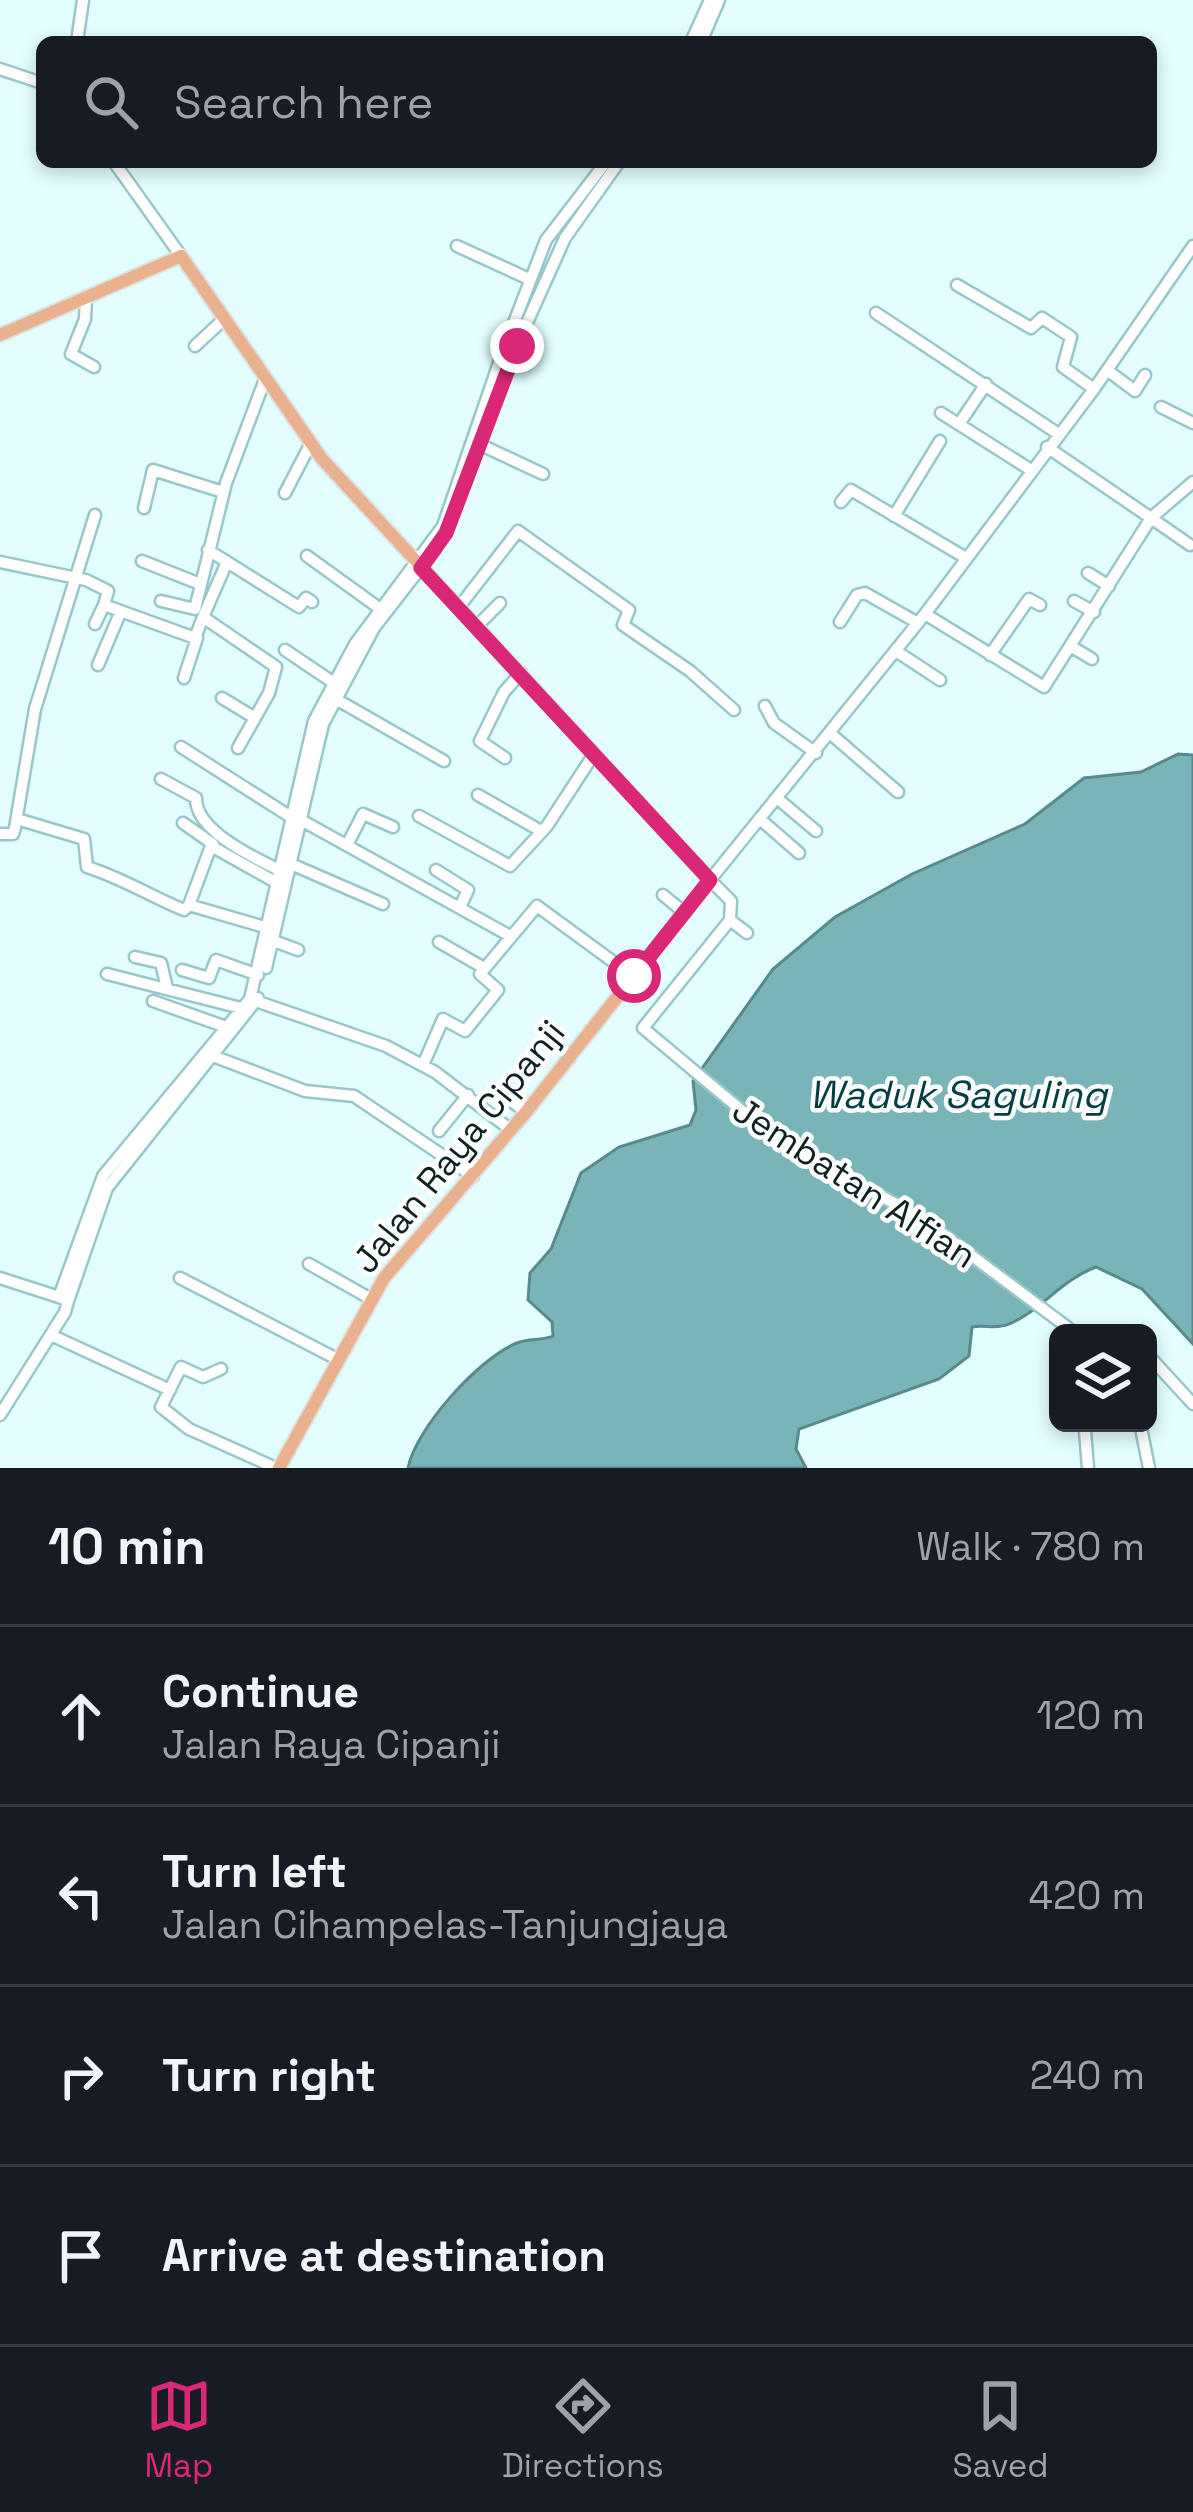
<!DOCTYPE html>
<meta charset="utf-8">
<style>
:root{--surface:#171b24;--page:#242831;--text:#f1f3f6;--muted:#9ea1a6;--line:#363941;--accent:#db2777}
body{margin:0;font-family:"Space Grotesk",sans-serif;background:var(--page);color:var(--text)}
.controls{position:absolute;right:36px;bottom:36px;display:grid;overflow:hidden;border-radius:18px;box-shadow:0 6px 18px #0003}
.controls button{width:108px;height:108px;display:grid;place-items:center;padding:0;border:0;border-bottom:3px solid var(--line);background:var(--surface);color:var(--text);font:60px sans-serif}
.stop{position:absolute;width:36px;height:36px;margin:-27px;border:9px solid #db2777;border-radius:50%;background:#fff}
.stop.end{background:#db2777;border-color:#fff;box-shadow:0 3px 12px #0008}
.list{margin:0;padding:0;list-style:none}
h2{display:flex;justify-content:space-between;align-items:center;height:156px;margin:0;padding:0 48px;font-size:51px}
h2 small{font-size:39px;font-weight:400;color:var(--muted)}
.list li{display:grid;grid-template-columns:78px 1fr auto;gap:36px;align-items:center;box-sizing:border-box;height:180px;padding:0 48px;border-top:3px solid var(--line)}
.list b{display:block;font-size:45px;white-space:nowrap}
.list p{margin:0;font-size:39px;white-space:nowrap;color:var(--muted)}
.list em{font-size:39px;font-style:normal;color:var(--muted)}
.icon{flex:none;width:66px;height:66px;fill:none;stroke:currentColor;stroke-width:2;stroke-linecap:round;stroke-linejoin:round}
.map{position:relative;flex:none;width:1193px;height:1468px;overflow:hidden}
.search{position:absolute;background:var(--surface);box-shadow:0 6px 18px #0003;left:36px;right:36px;top:36px;height:132px;display:flex;align-items:center;gap:30px;box-sizing:border-box;padding:0 42px;border-radius:18px;color:var(--muted);font-size:45px}
.sheet{height:876px;background:var(--surface)}
nav{display:flex;justify-content:space-around;align-items:center;box-sizing:border-box;height:168px;border-top:3px solid var(--line);background:var(--surface);font-size:33px;color:var(--muted)}
nav a{display:grid;justify-items:center;gap:6px}
nav .on{color:var(--accent)}
.map>svg:first-child{display:block}
</style>
<div class="map">
<svg width="1193" height="1468" viewBox="0 0 1193 1468">
<rect width="100%" height="100%" fill="#e2feff"/>
<path fill="#79b5b8" stroke="#59898b" stroke-width="3" d="M1178,754L1193,755V1344L1142,1289L1096,1267C1061,1280 1042,1310 1009,1324C996,1330 985,1324 972,1327L969,1356L939,1379L799,1429L796,1449L806,1468H408C416,1428 479,1358 517,1343C529,1338 542,1341 553,1336L552,1322L528,1300L530,1273L551,1249L581,1173L619,1147L690,1125L696,1110L693,1081L773,969L835,917L912,874L1025,824L1084,778L1141,772Z"/>
<g fill="none" stroke-linecap="round" stroke-linejoin="round">
<g stroke="#99c7c9" stroke-width="15">
<path id="minor" d="M77,42L83,0
M691,42L710,0
M701,42L719,0
M0,69L42,83
M114,162L181,256
M457,246L529,279
M957,285L1031,328L1042,318L1071,337L1063,367L1094,389
M86,297L85,319L71,354L94,367
M876,313L1057,433
M195,346L223,320
M503,351L546,240L606,162
M1107,370L1135,391L1145,375
M1161,407L1193,423
M941,413L1031,470
M959,424L986,384
M481,445L543,474
M1047,447L1151,518L1193,482
M463,487L512,356
M285,493L310,445
M841,502L851,490L966,558
M144,508L153,470L223,492
M894,516L940,441
M208,550L299,607L306,598L312,602
M307,556L379,608
M142,561L200,584
M0,562L86,580L108,591L104,605L195,638L203,617L276,667L269,693L238,748
M1088,573L1109,586
M161,601L195,609L226,483L264,382
M1074,601L1094,612
M459,607L518,531L629,610L623,625L690,671L734,710
M925,614L1044,687L1151,518L1190,545
M203,617L227,562
M840,622L857,595L865,593L918,623
M95,624L104,605
M477,626L500,603
M1072,647L1092,659
M285,650L334,683
M896,651L940,680
M990,655L1029,599L1040,605
M98,665L121,611
M184,678L197,638
M222,698L255,718
M334,698L444,761
M765,706L774,723L816,753
M831,734L898,792
M181,747L294,819
M505,758L480,741L504,692L521,673
M161,779L196,798C195,831 255,858 281,871
M478,795L541,831
M778,799L816,831
M419,816L510,866L547,826L594,754
M17,819L84,839L87,867C122,878 150,896 184,910L189,905L268,928
M301,820L510,936
M761,820L799,853
M183,823L213,844
M0,834H13L15,828L35,709L95,515
M347,845L363,814L393,827
M291,864L383,904
M436,870L468,890L460,907
M663,895L685,913
M189,905L211,846L279,884
M730,920L747,933
M274,941L298,950
M439,942L484,968
M135,957L161,963L167,988
M266,968L323,724L374,628L436,548
M182,970L209,978L216,960L258,975
M107,974L241,1008
M253,1000L386,1046L435,1072L511,1130
M153,1001L226,1027
M213,1056L305,1091L354,1096L473,1176
M423,1065L443,1019L465,1031L498,990L480,974L537,906L634,977
M506,1097L526,1112
M439,1131L468,1095
M309,1264L371,1299
M0,1278L59,1297
M180,1278L337,1359
M68,1301L107,1188L258,998
M1075,1333L920,1217L778,1141L643,1028L730,920L731,901L710,880L925,614L1094,389L1193,246
M53,1336L170,1390
M1148,1355L1193,1404
M221,1369L203,1377L181,1367L161,1407L189,1429L276,1468
M0,1415L65,1312L68,1301L59,1297L103,1176L250,999L314,721L355,644L443,526L503,351L512,356L565,238L619,162
M1140,1423L1149,1468
M1085,1431L1088,1468"/>
</g>
<g stroke="#dde0e0" stroke-width="16">
<path id="major" d="M0,335L181,256L322,459L710,880L526,1112L384,1278L279,1468"/>
</g>
<use href="#minor" stroke="#fff" stroke-width="10"/>
<use href="#major" stroke="#e9b18e" stroke-width="12"/>
</g>
<g fill="none" stroke-linecap="round" stroke-linejoin="round">
<path stroke="#db2777" stroke-width="15" d="M517,346L446,533L421,568L710,880L634,976"/>
</g>
<g text-anchor="middle" stroke-width="9" stroke-linejoin="round" paint-order="stroke">
<g font-size="36" fill="#0f2222" stroke="#fff">
<text transform="translate(458 1146) rotate(-51)" y="13">Jalan Raya Cipanji</text>
<text transform="translate(855 1182) rotate(33)" y="13">Jembatan Alfian</text>
</g>
<g font-size="39" font-style="italic" fill="#033f42" stroke="#fff">
<text x="958" y="1108">Waduk Saguling</text>
</g>
</g>
</svg>
<div class="controls">
<button><svg class="icon" aria-label="layers" viewBox="0 0 24 24"><path d="M12 4l9 5-9 5-9-5zM3 14l9 5 9-5"/></svg></button>
</div>
<div class="stop" style="left:634px;top:976px"></div>
<div class="stop end" style="left:517px;top:346px"></div>
<div class="search"><svg class="icon" aria-label="search" viewBox="0 0 24 24"><circle cx="10" cy="10" r="6"/><path d="M15 15l6 6"/></svg>Search here</div>
</div>
<section class="sheet">
<h2>10 min<small>Walk · 780 m</small></h2>
<ul class="list">
<li><svg class="icon" aria-label="ahead" viewBox="0 0 24 24"><path d="M12 20V5M6 11l6-6 6 6"/></svg><div><b>Continue</b><p>Jalan Raya Cipanji</p></div><em>120 m</em></li>
<li><svg class="icon" aria-label="left" viewBox="0 0 24 24"><path d="M17 20v-9H6M10 6l-5 5 5 5"/></svg><div><b>Turn left</b><p>Jalan Cihampelas-Tanjungjaya</p></div><em>420 m</em></li>
<li><svg class="icon" aria-label="right" viewBox="0 0 24 24"><path d="M7 20v-9h11M14 6l5 5-5 5"/></svg><div><b>Turn right</b></div><em>240 m</em></li>
<li><svg class="icon" aria-label="arrive" viewBox="0 0 24 24"><path d="M6 21V4h12l-3 4 3 4H6"/></svg><div><b>Arrive at destination</b></div></li>
</ul>
</section>
<nav>
<a class="on"><svg class="icon" aria-label="map" viewBox="0 0 24 24"><path d="M3 6l6-2 6 2 6-2v14l-6 2-6-2-6 2zM9 4v14M15 6v14"/></svg>Map</a>
<a><svg class="icon" aria-label="directions" viewBox="0 0 24 24"><path d="M12 3l9 9-9 9-9-9zM9 14v-3h6M13 9l2 2-2 2"/></svg>Directions</a>
<a><svg class="icon" aria-label="saved" viewBox="0 0 24 24"><path d="M7 4h10v16l-5-4-5 4z"/></svg>Saved</a>
</nav>
